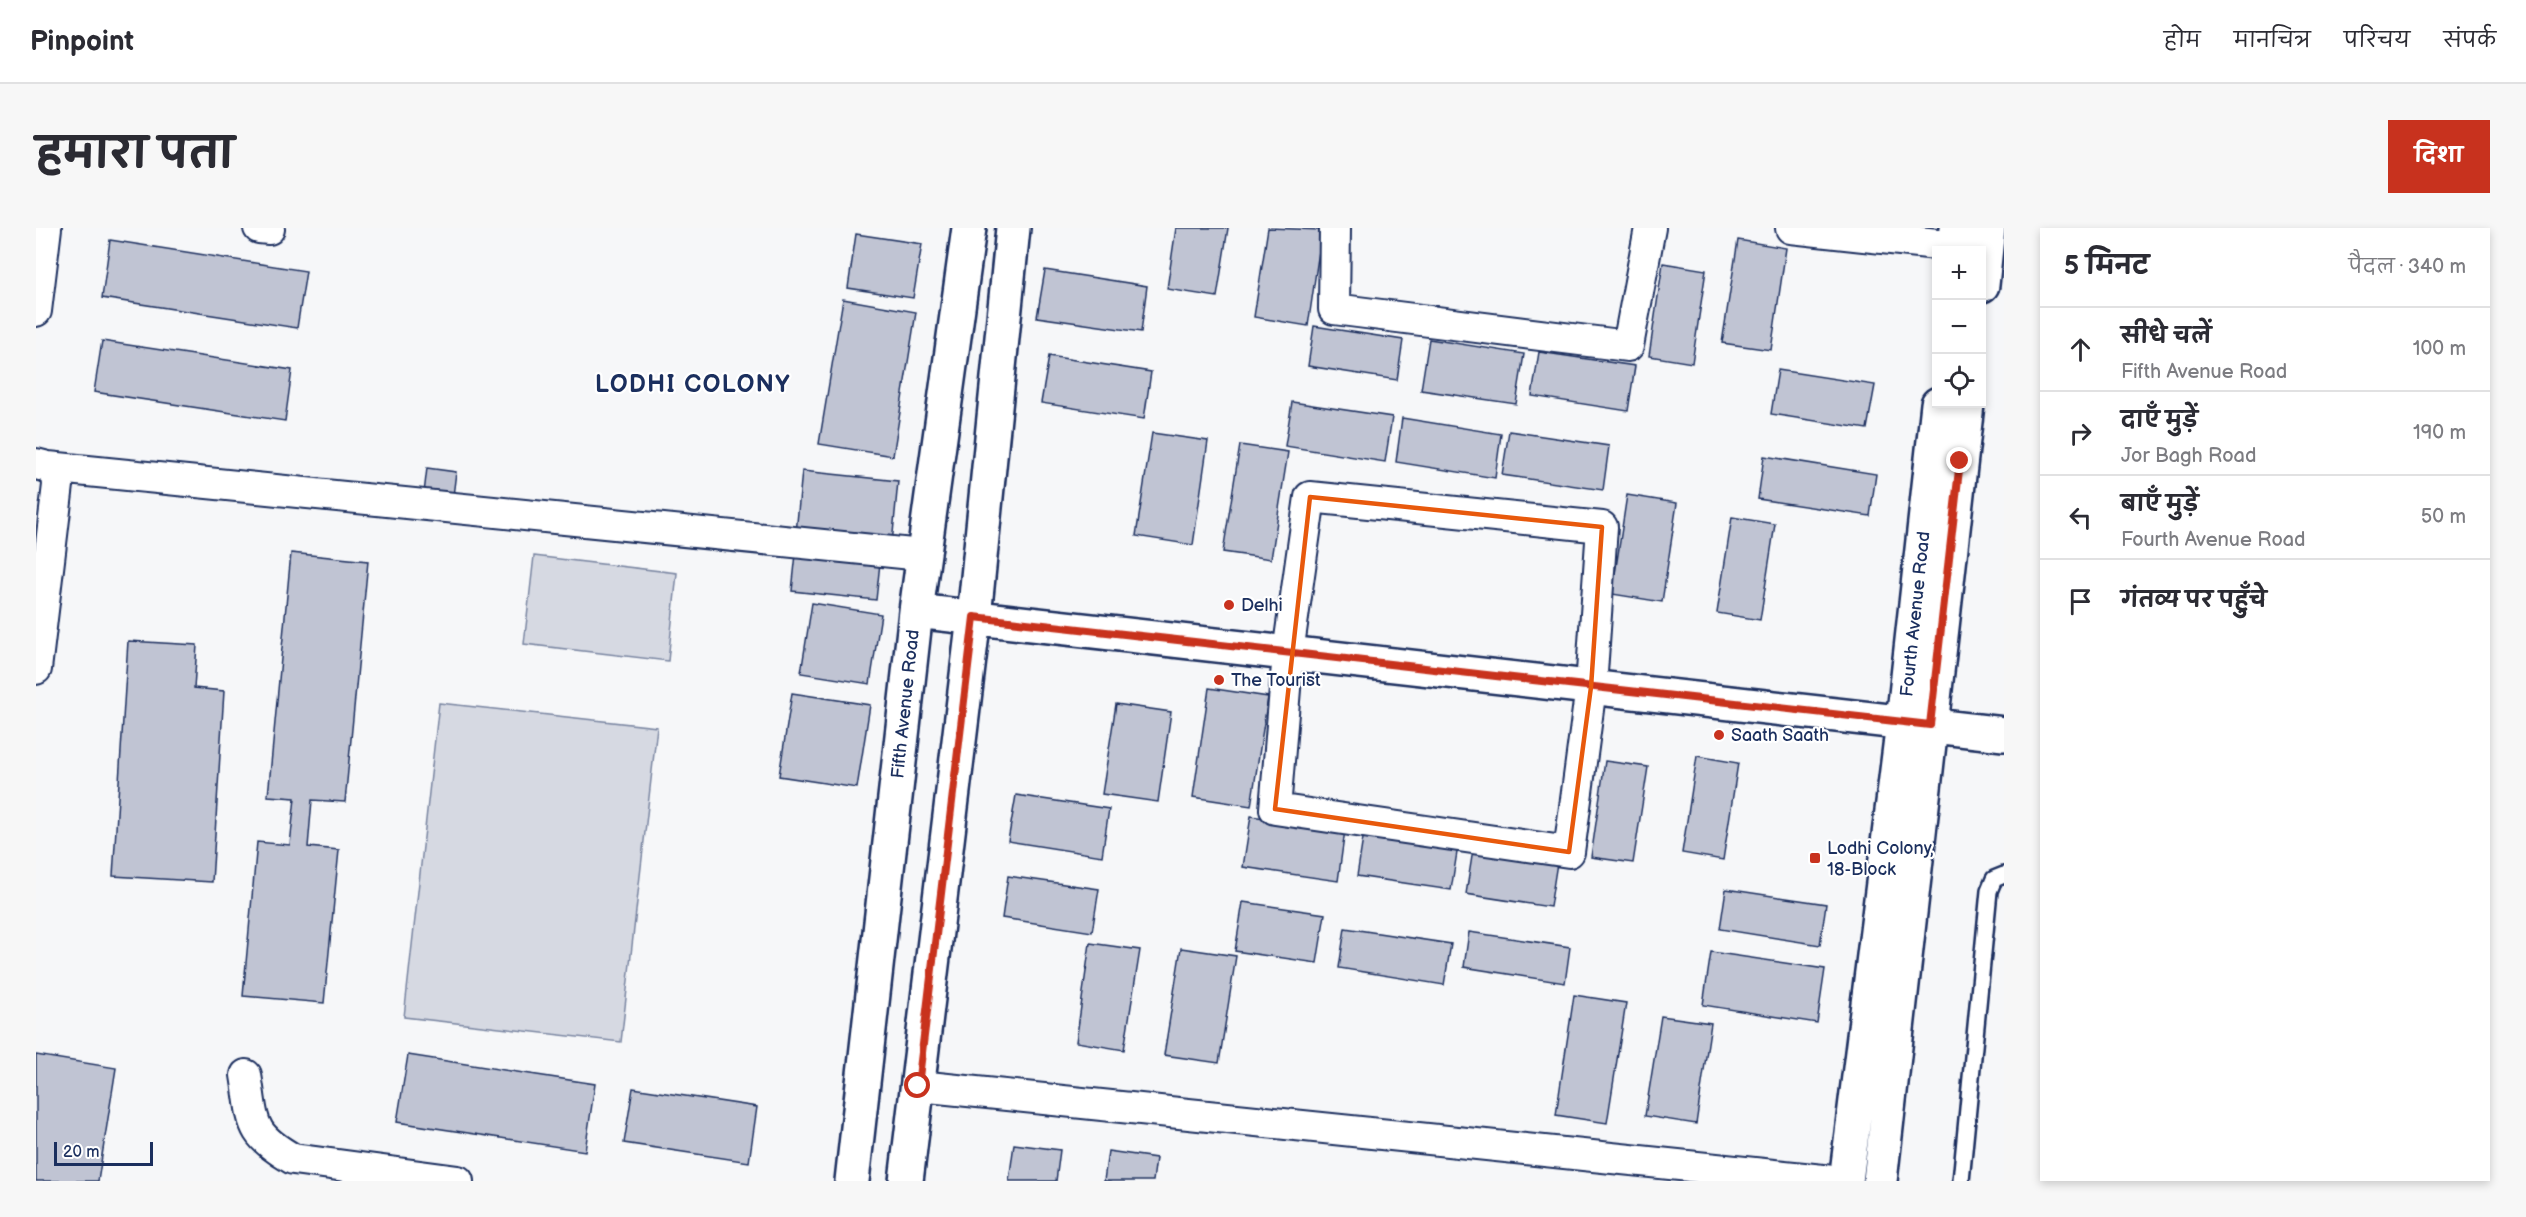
<!DOCTYPE html>
<html lang="hi">
<meta charset="utf-8">
<style>
:root{--surface:#fff;--page:#f7f7f7;--text:#2b2b33;--muted:#7c7c81;--line:#e1e1e2;--accent:#c8321e}
body{margin:0;font-family:"Balsamiq Sans","Playpen Sans Deva",sans-serif;background:var(--page);color:var(--text)}
.controls{position:absolute;right:18px;top:18px;display:grid;overflow:hidden;border-radius:0px;box-shadow:0 3px 9px #0003}
.controls button{width:54px;height:54px;display:grid;place-items:center;padding:0;border:0;border-bottom:2px solid var(--line);background:var(--surface);color:var(--text);font:30px sans-serif}
.scale{position:absolute;left:18px;bottom:15px;width:99px;box-sizing:border-box;padding-left:6px;border:3px solid #1b2f5e;border-top:0;font-size:16px;line-height:21px;white-space:nowrap;color:#1b2f5e;-webkit-text-stroke:4px #fff;paint-order:stroke}
.stop{position:absolute;width:18px;height:18px;margin:-14px;border:4px solid #c8321e;border-radius:50%;background:#fff}
.stop.end{background:#c8321e;border-color:#fff;box-shadow:0 2px 6px #0008}
.list{margin:0;padding:0;list-style:none}
h2{display:flex;justify-content:space-between;align-items:center;height:78px;margin:0;padding:0 24px;font-size:26px}
h2 small{font-size:20px;font-weight:400;color:var(--muted)}
.list li{display:grid;grid-template-columns:39px 1fr auto;gap:18px;align-items:center;box-sizing:border-box;height:84px;padding:0 24px;border-top:2px solid var(--line)}
.list b{display:block;font-size:22px;white-space:nowrap}
.list p{margin:0;font-size:20px;white-space:nowrap;color:var(--muted)}
.list em{font-size:20px;font-style:normal;color:var(--muted)}
.icon{flex:none;width:33px;height:33px;fill:none;stroke:currentColor;stroke-width:2;stroke-linecap:round;stroke-linejoin:round}
.map{position:relative;flex:none;width:1968px;height:953px;overflow:hidden;border-radius:0px}
header{display:flex;align-items:center;gap:36px;box-sizing:border-box;height:84px;padding:0 30px;background:var(--surface);border-bottom:2px solid var(--line)}
header strong{font-size:28px}
nav{display:flex;gap:33px;margin-inline-start:auto;font-size:21px}
.intro{display:flex;align-items:center;justify-content:space-between;box-sizing:border-box;height:144px;padding:0 36px}
h1{margin:0;font-size:42px}
.button{padding:15px 27px;border-radius:0px;background:var(--accent);color:#fff;font-size:21px;font-weight:700}
main{display:flex;gap:36px;padding:0 36px}
aside{flex:1;background:var(--surface);border-radius:0px;box-shadow:0 3px 9px #0003}
.map>svg:first-child{display:block}
</style>
<header>
<strong>Pinpoint</strong>
<nav><a>होम</a><a>मानचित्र</a><a>परिचय</a><a>संपर्क</a></nav>
</header>
<div class="intro"><h1>हमारा पता</h1><a class="button">दिशा</a></div>
<main>
<div class="map">
<svg width="1968" height="953" viewBox="0 0 1968 953">
<rect width="100%" height="100%" fill="#f6f7f9"/>
<filter id="ink" filterUnits="userSpaceOnUse"><feTurbulence type="fractalNoise" baseFrequency=".0167" numOctaves="2"/><feDisplacementMap in="SourceGraphic" scale="12" xChannelSelector="R" yChannelSelector="G"/><feConvolveMatrix kernelMatrix="1 2 1 2 8 2 1 2 1" color-interpolation-filters="sRGB"/></filter>
<g filter="url(#ink)">
<path fill="#d6d9e2" stroke="#7884a0" stroke-width="1.5" d="M498,328L641,345L632,433L488,416Z
M403,475L621,499L585,814L368,789Z"/>
<path fill="#c0c4d3" stroke="#1b2f5e" stroke-width="1.5" d="M1140,0H1192L1181,69L1131,61Z
M1232,0L1286,2L1272,98L1218,89Z
M820,6L886,16L877,70L812,60Z
M74,12L270,43L261,100L66,70Z
M1702,12L1750,20L1735,122L1686,115Z
M1627,35L1670,42L1656,135L1613,128Z
M1009,42L1111,58L1105,104L1001,89Z
M807,71L880,84L857,228L783,216Z
M1278,98L1367,112L1361,152L1272,138Z
M1393,111L1488,126L1480,176L1385,162Z
M66,113L256,142L249,193L58,164Z
M1503,124L1599,138L1592,183L1496,168Z
M1013,128L1115,144L1108,191L1005,175Z
M1742,142L1839,157L1831,201L1735,186Z
M1256,174L1356,189L1349,234L1249,218Z
M1366,190L1465,206L1459,250L1360,234Z
M1473,203L1573,218L1567,262L1466,247Z
M1116,205L1172,213L1157,317L1100,308Z
M1204,217L1252,224L1235,331L1187,324Z
M1728,228L1840,246L1834,288L1722,271Z
M391,240L420,244L417,268L388,265Z
M766,243L862,253L856,316L760,305Z
M1591,267L1641,275L1626,374L1576,366Z
M1696,289L1739,296L1724,392L1681,385Z
M255,325L332,333L309,574L276,572L272,619L303,622L288,775L207,768L221,614L254,617L259,570L232,568Z
M760,326L844,335L840,372L756,363Z
M776,375L845,386L834,456L765,445Z
M92,413L161,417L158,460L188,463L176,654L77,648Z
M1173,460L1232,469L1215,578L1157,569Z
M756,465L834,477L821,560L743,548Z
M1080,476L1135,484L1122,574L1066,566Z
M1661,528L1702,535L1687,632L1646,625Z
M1569,533L1612,539L1597,635L1555,629Z
M980,567L1073,581L1066,628L972,613Z
M1215,588L1309,602L1302,653L1207,639Z
M1328,604L1422,618L1415,662L1321,648Z
M1437,622L1521,635L1514,679L1430,666Z
M972,648L1063,661L1056,704L966,690Z
M1690,661L1790,676L1784,717L1684,701Z
M1207,674L1289,686L1281,735L1199,723Z
M1309,700L1415,716L1408,757L1303,740Z
M1433,704L1534,719L1529,755L1428,739Z
M1054,715L1104,722L1088,822L1040,814Z
M1145,720L1200,728L1183,835L1128,827Z
M1675,724L1789,741L1781,795L1667,777Z
M1538,767L1590,775L1571,895L1520,887Z
M1625,788L1675,795L1660,896L1609,888Z
M0,827L80,840L62,953H0Z
M372,827L559,856L549,923L361,894Z
M597,860L721,879L713,934L588,915Z
M978,916L1024,922L1020,953H973Z
M1072,923L1120,930L1117,953H1068Z"/>
<g fill="none" stroke-linecap="round" stroke-linejoin="round">
<g stroke="#1b2f5e" stroke-width="20">
<path id="service" d="M1925,953L1953,663L1958,651L1968,647"/>
</g>
<g stroke="#1b2f5e" stroke-width="34">
<path id="minor" d="M223,0L233,1
M1299,0L1298,81L1592,118L1614,0
M1755,0L1919,18
M0,83L10,0
M0,236L12,239L21,247L22,257L0,441
M12,239L886,327
M1274,269L1566,299L1555,459L1533,624L1239,581L1252,425Z
M210,847C218,895 212,905 257,931L422,953
M883,858L1797,953"/>
</g>
<g stroke="#1b2f5e" stroke-width="38">
<path id="tertiary" d="M880,383L1968,506
M816,953L880,383L933,0
M870,953L938,389L977,0"/>
</g>
<g stroke="#1b2f5e" stroke-width="38">
<path id="secondary" d="M1919,22L1921,0
M1946,57L1952,0
M1810,953L1867,494L1902,176
M1844,953L1931,176"/>
</g>
<use href="#service" stroke="#fff" stroke-width="15"/>
<use href="#minor" stroke="#fff" stroke-width="30"/>
<use href="#tertiary" stroke="#fff" stroke-width="33"/>
<use href="#secondary" stroke="#fff" stroke-width="33"/>
</g>
</g>
<g fill="none" stroke-linecap="round" stroke-linejoin="round" filter="url(#ink)">
<path stroke="#c8321e" stroke-width="8" d="M882,858L938,389L1894,497L1924,233"/>
</g>
<path fill="none" stroke="#e8590c" stroke-width="4.5" stroke-linejoin="round" d="M1274,269L1566,299L1555,459L1533,624L1239,581Z"/>
<g fill="#c8321e" stroke="#fff" stroke-width="2">
<circle cx="1193" cy="377" r="6"/>
<circle cx="1183" cy="452" r="6"/>
<circle cx="1683" cy="507" r="6"/>
<rect x="1773" y="624" width="12" height="12" rx="3"/>
</g>
<g text-anchor="middle" stroke-width="4.5" stroke-linejoin="round" paint-order="stroke">
<g font-size="18" fill="#1b2f5e" stroke="#fff" text-anchor="start">
<text x="1205" y="383">Delhi</text>
<text x="1195" y="458">The Tourist</text>
<text x="1695" y="513">Saath Saath</text>
<text x="1791" y="626">Lodhi Colony,<tspan x="1791" dy="21">18-Block</tspan></text>
</g>
<g font-size="18" fill="#1b2f5e" stroke="#fff">
<text transform="translate(1879 386) rotate(-84)" y="6">Fourth Avenue Road</text>
<text transform="translate(869 476) rotate(-84)" y="6">Fifth Avenue Road</text>
</g>
<g font-size="24" font-weight="bold" letter-spacing="1.5" fill="#1b2f5e" stroke="#fff">
<text x="657" y="164">LODHI COLONY</text>
</g>
</g>
</svg>
<div class="controls">
<button>+</button>
<button>−</button>
<button><svg class="icon" aria-label="locate" viewBox="0 0 24 24"><circle cx="12" cy="12" r="6"/><path d="M12 2v4M12 18v4M2 12h4M18 12h4"/></svg></button>
</div>
<div class="scale">20 m</div>
<div class="stop" style="left:882px;top:858px"></div>
<div class="stop end" style="left:1924px;top:233px"></div>
</div>
<aside>
<h2>5 मिनट<small>पैदल · 340 m</small></h2>
<ul class="list">
<li><svg class="icon" aria-label="ahead" viewBox="0 0 24 24"><path d="M12 20V5M6 11l6-6 6 6"/></svg><div><b>सीधे चलें</b><p>Fifth Avenue Road</p></div><em>100 m</em></li>
<li><svg class="icon" aria-label="right" viewBox="0 0 24 24"><path d="M7 20v-9h11M14 6l5 5-5 5"/></svg><div><b>दाएँ मुड़ें</b><p>Jor Bagh Road</p></div><em>190 m</em></li>
<li><svg class="icon" aria-label="left" viewBox="0 0 24 24"><path d="M17 20v-9H6M10 6l-5 5 5 5"/></svg><div><b>बाएँ मुड़ें</b><p>Fourth Avenue Road</p></div><em>50 m</em></li>
<li><svg class="icon" aria-label="arrive" viewBox="0 0 24 24"><path d="M6 21V4h12l-3 4 3 4H6"/></svg><div><b>गंतव्य पर पहुँचे</b></div></li>
</ul>
</aside>
</main>
